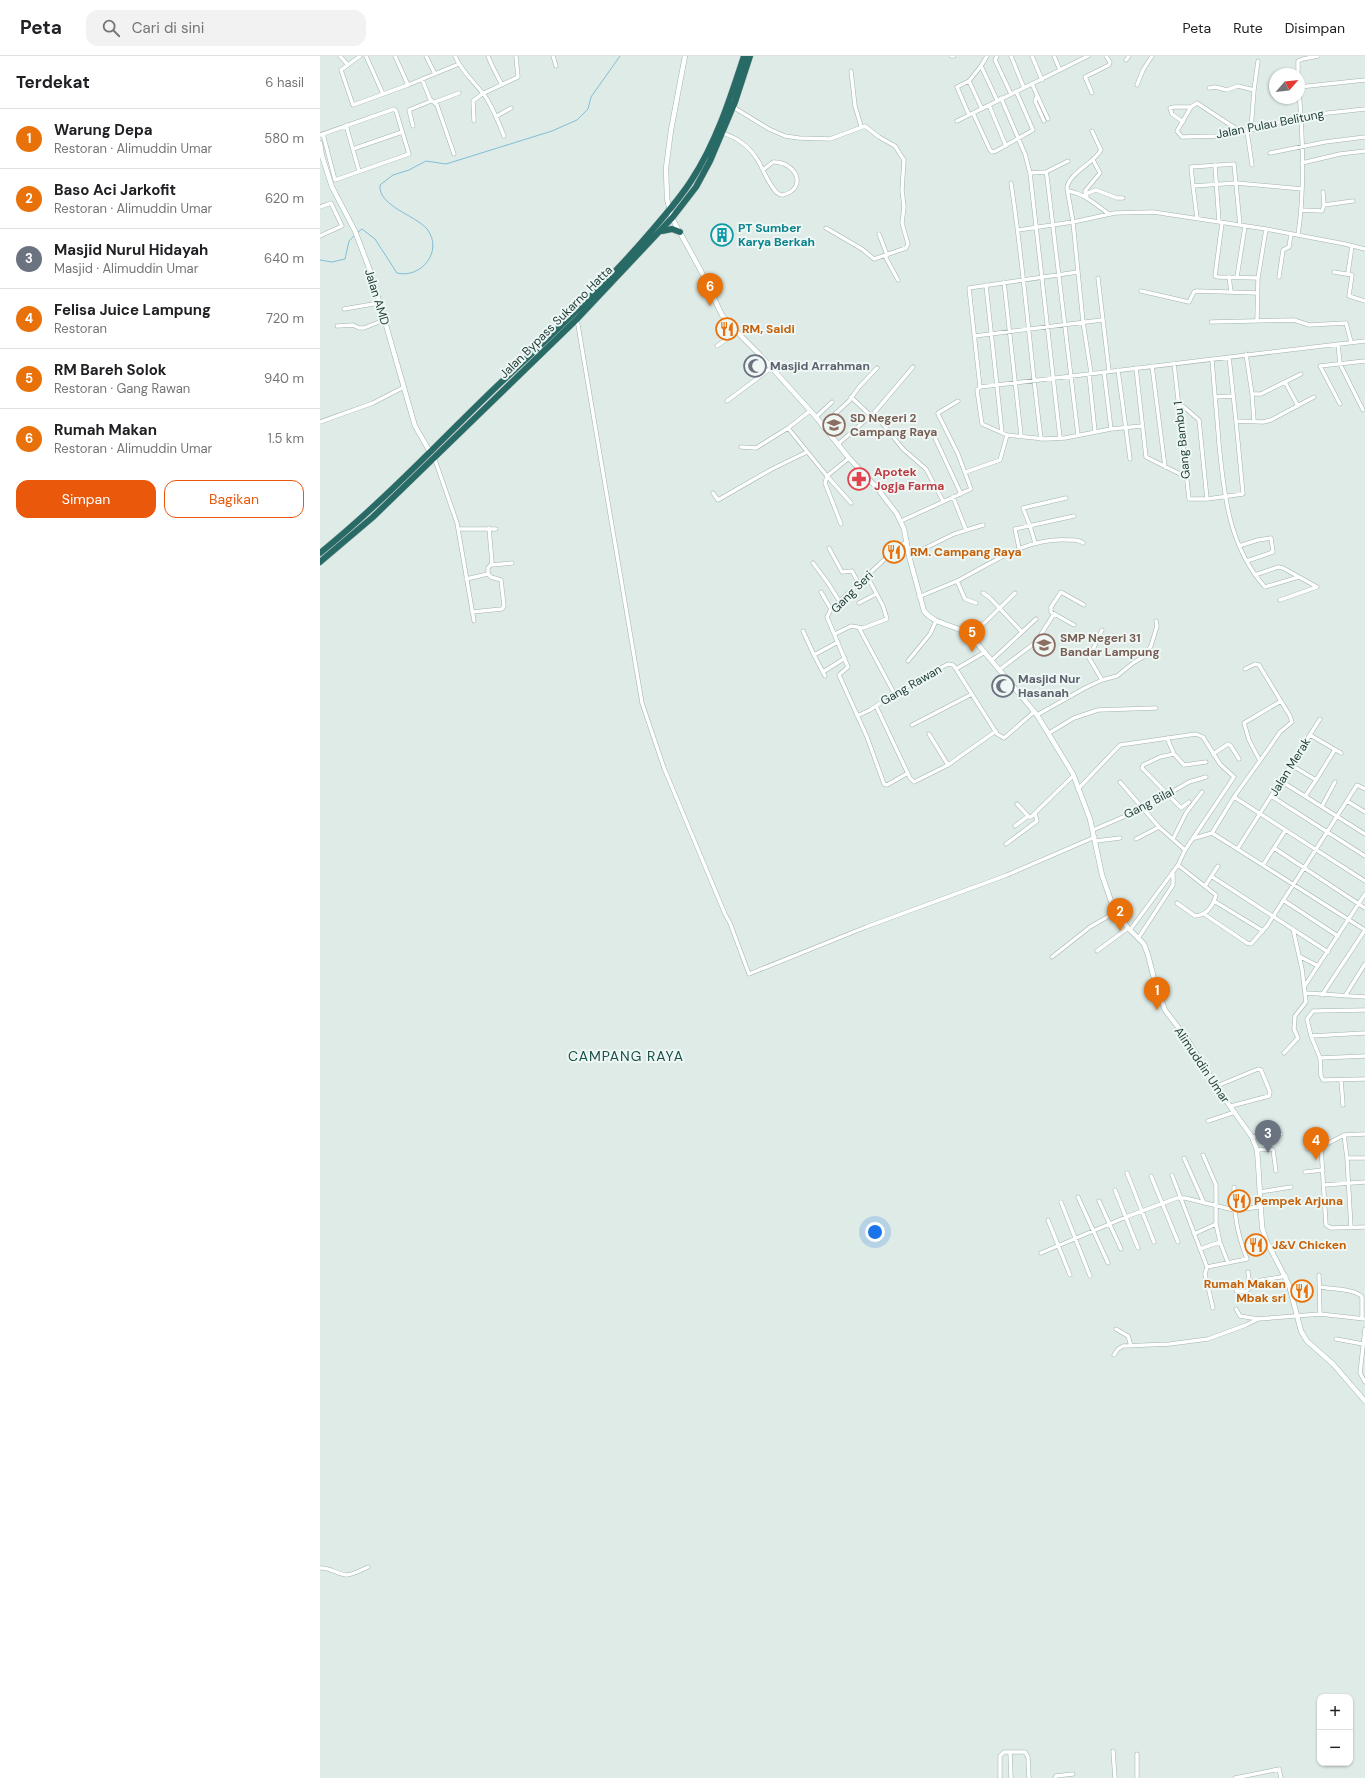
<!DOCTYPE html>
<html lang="id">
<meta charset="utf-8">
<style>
:root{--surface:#fff;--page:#f2f2f2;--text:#202124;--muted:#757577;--line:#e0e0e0;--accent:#ea580c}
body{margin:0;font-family:"DM Sans",sans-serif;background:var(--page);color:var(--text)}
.controls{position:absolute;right:12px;bottom:12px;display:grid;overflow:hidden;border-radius:8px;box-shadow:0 1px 3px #0004}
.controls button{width:36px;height:36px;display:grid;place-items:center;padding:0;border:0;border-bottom:1px solid var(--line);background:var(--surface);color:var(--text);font:20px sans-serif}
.compass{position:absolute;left:949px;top:12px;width:36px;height:36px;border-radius:50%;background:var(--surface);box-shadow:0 1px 3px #0004;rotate:62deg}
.you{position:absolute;left:555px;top:1176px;width:14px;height:14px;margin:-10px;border:3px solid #fff;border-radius:50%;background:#1a73e8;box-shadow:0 0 0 6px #1a73e833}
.badge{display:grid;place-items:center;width:26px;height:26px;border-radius:50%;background:var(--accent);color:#fff;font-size:13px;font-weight:700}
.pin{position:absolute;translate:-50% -33px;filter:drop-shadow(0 1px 2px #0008)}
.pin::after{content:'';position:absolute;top:21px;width:14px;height:12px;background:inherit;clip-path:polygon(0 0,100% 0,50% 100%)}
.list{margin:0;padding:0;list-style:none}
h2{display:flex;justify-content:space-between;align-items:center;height:52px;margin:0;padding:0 16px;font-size:17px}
h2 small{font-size:13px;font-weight:400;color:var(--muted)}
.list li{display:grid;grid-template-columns:26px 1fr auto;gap:12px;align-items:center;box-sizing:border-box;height:60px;padding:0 16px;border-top:1px solid var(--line)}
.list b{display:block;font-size:15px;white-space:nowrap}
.list p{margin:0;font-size:13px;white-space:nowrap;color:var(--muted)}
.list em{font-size:13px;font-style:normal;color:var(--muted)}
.actions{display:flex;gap:8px;padding:12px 16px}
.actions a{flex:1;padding:9px 0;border:1px solid var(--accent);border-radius:12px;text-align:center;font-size:14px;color:var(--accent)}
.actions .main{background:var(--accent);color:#fff}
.icon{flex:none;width:22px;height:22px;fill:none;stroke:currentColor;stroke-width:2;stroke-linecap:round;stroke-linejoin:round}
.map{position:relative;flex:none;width:1045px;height:1722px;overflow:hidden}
header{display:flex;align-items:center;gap:24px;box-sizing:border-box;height:56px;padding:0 20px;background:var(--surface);border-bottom:1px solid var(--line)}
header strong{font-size:19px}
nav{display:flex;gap:22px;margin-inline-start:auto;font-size:14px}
.search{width:280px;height:36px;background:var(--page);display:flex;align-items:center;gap:10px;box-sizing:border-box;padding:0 14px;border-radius:12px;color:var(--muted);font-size:15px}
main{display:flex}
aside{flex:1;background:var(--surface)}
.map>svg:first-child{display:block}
</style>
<header>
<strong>Peta</strong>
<div class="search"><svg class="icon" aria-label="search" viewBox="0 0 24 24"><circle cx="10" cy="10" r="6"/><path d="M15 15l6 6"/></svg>Cari di sini</div>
<nav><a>Peta</a><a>Rute</a><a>Disimpan</a></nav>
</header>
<main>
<aside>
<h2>Terdekat<small>6 hasil</small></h2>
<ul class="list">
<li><span class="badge" style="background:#e8710a">1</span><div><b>Warung Depa</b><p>Restoran · Alimuddin Umar</p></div><em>580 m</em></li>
<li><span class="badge" style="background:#e8710a">2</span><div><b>Baso Aci Jarkofit</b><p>Restoran · Alimuddin Umar</p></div><em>620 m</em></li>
<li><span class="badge" style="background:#6b7280">3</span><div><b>Masjid Nurul Hidayah</b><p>Masjid · Alimuddin Umar</p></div><em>640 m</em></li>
<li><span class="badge" style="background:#e8710a">4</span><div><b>Felisa Juice Lampung</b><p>Restoran</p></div><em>720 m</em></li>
<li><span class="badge" style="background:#e8710a">5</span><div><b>RM Bareh Solok</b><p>Restoran · Gang Rawan</p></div><em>940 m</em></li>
<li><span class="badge" style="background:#e8710a">6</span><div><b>Rumah Makan</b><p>Restoran · Alimuddin Umar</p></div><em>1.5 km</em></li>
</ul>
<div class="actions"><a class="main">Simpan</a><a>Bagikan</a></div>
</aside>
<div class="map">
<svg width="1045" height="1722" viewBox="0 0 1045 1722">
<rect width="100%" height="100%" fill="#deebe7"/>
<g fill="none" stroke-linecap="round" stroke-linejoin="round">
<path stroke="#81bdd5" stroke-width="1" d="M38,176L42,173L55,183L77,217C101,223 124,195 107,173C95,159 58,150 60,129L73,119L89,114L106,105L126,108L232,75L257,64L268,53L271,41L300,0
M0,204L12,206L25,203L29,185L34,180"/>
<g stroke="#a1b3af" stroke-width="4.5">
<path id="street" d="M20,0L28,9
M40,0L21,14L33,49L88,29
M46,0L63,38
M75,0L88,29L139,8
M106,0L115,18
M135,0C142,17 157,28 167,43C174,55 179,67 184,80
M168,0C172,11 177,19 182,29
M233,0L236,10
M631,0H634
M667,0L661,10L677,44
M677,0L675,4L691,38
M691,0L704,32
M712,0L722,24
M734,0L740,14
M806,4L809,0
M531,15L535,50L541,70
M978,18V5L983,3L998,0
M102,23L110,43L117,49L134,98
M649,25L662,53
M712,28L728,63
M817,29L823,14L832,0
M979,31L1045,24
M889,32L895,31L907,34L918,30L934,34L931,74
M934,34L938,5
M772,37L765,21L789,9L790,6L786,0
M717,40L715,45L724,65
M681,42L705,98L710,117L740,382
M115,46L139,37
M669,49L686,90
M413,51L449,73L465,80L479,82L510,83L545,70L559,81L575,90L584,104L582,134L584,151L582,167L588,188L586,192L554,203L542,193L506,172
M871,51L857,75L862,81L900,80L918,74H931L981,60L1045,53
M653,57L670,94L672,96L676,95L713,74L696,35
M649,59L637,31L649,25L661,10
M177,60L191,52
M154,65L153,45L162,38L198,21L196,0
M637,65L768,0
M863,66L852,58L850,52L854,51H871L877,47L918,74
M26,69L39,115
M93,70L89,54L111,45
M927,75L932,109
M403,77C410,80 417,82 422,87C428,91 433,97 437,103C442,110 453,141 463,139C489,132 475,105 453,106L443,114
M0,79L74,53L76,55L89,98L15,124L3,78
M33,93L82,76
M950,97L1005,86L1045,81
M982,107L1020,98L1045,95
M895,109L899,166
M726,116L748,105
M710,117L726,116L727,121L758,379
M691,127C704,212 710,298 721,383
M873,130L871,111L914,108L920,169
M749,135C765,138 776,149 789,158
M765,138L776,134L797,142H803
M767,141L765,135L780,117L773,104
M1004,149L1033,145
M0,151L11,147L22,170L0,180
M981,154L1002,155L1004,149L1003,136
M877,162L873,130L916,127L982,133
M902,167L895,220L898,221L938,222
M698,174L753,166L795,157L833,156L946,173L1025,188L1045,193
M559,178L567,199
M978,179C985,133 983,81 979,35
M565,200L578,224
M1014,216L1032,219L1029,240L1045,245
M1028,217L1032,190
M909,221L911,236
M917,221L925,170
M959,221L963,194L969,191L971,178
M778,222L789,315
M684,226L701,379
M666,229L682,377
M821,235L869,246L874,236L877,235L937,237
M24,253L59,247
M257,263L322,647L344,712L405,858L410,867L429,918L546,871L687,819L775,781
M937,264L938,222L946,173
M891,266L974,264L989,269L1026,267L1031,286
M17,270L33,269L39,272H44L64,264
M655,280L782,264
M1018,288L1020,308L1043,354
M397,290L417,276
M926,298L932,338L934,365
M909,301L916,365L943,366L951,364L994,341
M892,303C894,331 897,360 899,388C904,439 909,491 945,531L979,521
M854,307L869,443H887L923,438L916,365
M832,310L845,411
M816,312L826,401L866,421
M798,314L810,403
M784,316L791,373
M771,317L763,266L753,166L747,132C748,118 774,107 781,94L772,75
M769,318L775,376
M965,326L978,350
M660,331L649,232L758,216
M932,338H941L981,318
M531,341L551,360
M895,341L913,340
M407,345L451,312
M1020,348L1000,310L1045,305
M858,349L864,351L879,364L887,443
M554,357L583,393L606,413L623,445
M496,361L512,346
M0,366L53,347L84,331
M502,370L529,345L539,331L557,312
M822,370L791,373L745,382L725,383L687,379L662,368L657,334L660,331L1045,285
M468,372L507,420L529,402
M615,382L641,438
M518,388L554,357L593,311
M421,391L436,392L468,372L490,355
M114,401L137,467L154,565
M646,416L680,404L687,379
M393,437L398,444L452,413L487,396
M633,441L646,474
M581,465L651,433L638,398L618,358V357L638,345
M521,468L505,427L507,420L531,447
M138,473H176
M587,485L565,503L511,553L507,561L528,611L519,619L547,681L564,728L567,729L588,717
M715,487L710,470L703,452L746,442
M919,490L938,484L951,482L953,496L927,505
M509,492L522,516L532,515L539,528
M699,492L695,473L754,460
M589,500L634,478L663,469
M493,507L508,527L520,546
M172,509L192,507
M935,519L958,511L963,512L997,531L960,544
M146,523L168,518V512L172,507L169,472
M637,525L645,543L656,547
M501,536L511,553
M663,537L669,541L701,575
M599,541C612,535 626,530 639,524C674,506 707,481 749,484C754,484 759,483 763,487
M539,547L556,538
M152,556L182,553L184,550L181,524L171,521L168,518
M754,569L731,556V551L741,536L764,549
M539,572L574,637
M782,574L769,602L782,624
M483,575L494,599
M515,578L531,570L543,572L567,563L563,550L547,520
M651,580L695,537
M672,604L716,563
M588,605L610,578L616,565
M636,613L677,678L684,682L714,656
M679,614L716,586L734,558
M503,616L525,602
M505,620L494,599L518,586
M556,650L590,722L594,726L628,709L676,675
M717,659L765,632L782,624L797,620L813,607L823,601L831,590L837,570L836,565
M537,660L550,654L572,639L628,608L633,609L636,613L665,596
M592,669L652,638
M729,677L754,662L778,654L836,652
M609,678L628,709
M990,679L1021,697
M847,682L854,698L864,709L886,706
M854,698L840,701L823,709L822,712L861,752L869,746
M893,698L908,688L911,690L919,703
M940,705L929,684L924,667L961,645
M971,709L996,724L986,739
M996,724L1014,695
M961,725L1045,778
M800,726L839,771L865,794
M758,733L800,689L876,678L883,681L900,708L914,721L865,794L858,809L810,874
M951,740L1045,800
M914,741L1045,825
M1027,745L1045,756
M697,748L709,761H711L753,720
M1002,750L1015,726
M695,770L708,760
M773,774L824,752L869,726L886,721
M892,777L1045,874
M875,782L892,777L914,741L949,692L960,676L972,666L970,660L939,609L935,608L925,613
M816,783L839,771
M853,783L866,757L882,736
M776,785L800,782
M686,788L717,765L715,757
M918,792L1000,663
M954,792L1045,852
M943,809L965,775
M891,820L1008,896
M885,830L898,810
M963,844L1018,880
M894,845L943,875
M857,847L875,860C887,859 893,850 896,839L858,809
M884,858L927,887L931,888L947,870L1037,729L1045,733
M819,881L853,829V815
M777,895L808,872
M979,900L998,910
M732,901L770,871L796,856
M984,931L1045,838
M986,937L1045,941
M1002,939L1045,874
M1025,940L1045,908
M1045,954L993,955L987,963L991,980L1000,1002L1001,1020L1003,1024L1045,1023
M991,980L1045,977
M964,997L978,982L974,973L975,960L986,946L982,913L973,873
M1000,1002L1045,1000
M1021,1024L1023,1049
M897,1030L938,1013L941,1014L950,1036L949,1040L911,1050
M888,1065L915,1056
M1024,1079L1027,1102L1031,1172
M932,1081L961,1078
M1001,1091L1006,1169L1011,1172L1045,1171
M987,1093L1001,1091L1024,1079L1045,1078
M937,1094L951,1093L953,1094L956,1115
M883,1099L896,1129V1168L900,1186L908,1207
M864,1102L884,1147
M1027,1102H1045
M985,1116L1003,1114
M807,1117L834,1186
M852,1119L887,1211L927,1203C917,1177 914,1159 914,1131
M831,1120L858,1186
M1004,1129L1045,1126
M795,1134L818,1192
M940,1136L971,1131
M758,1141L788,1207
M779,1145L801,1193
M741,1146L770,1220
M728,1164L750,1219
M874,1178L896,1168
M880,1193L900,1186
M721,1197L806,1161L857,1142H865L914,1154L940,1151
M887,1211L885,1218L893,1252
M999,1219L1000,1258
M930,1226L966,1220
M1000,1231C1010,1233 1037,1233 1042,1241V1262
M916,1235L925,1236L930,1232L928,1216
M916,1253L920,1260L938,1263
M796,1273L808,1280L811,1290
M1045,1273L1040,1317L1045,1326
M1016,1283L1043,1288
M794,1299L798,1293L803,1290L850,1288L888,1283L926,1269L938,1263L1000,1258L1045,1263
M0,1512C9,1511 17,1518 26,1519C33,1519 41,1514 48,1511
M793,1695L795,1722
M690,1696L691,1722
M817,1698V1722
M680,1722V1700L684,1696H705L708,1701L709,1722
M735,1722L736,1720L753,1718
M915,1722L959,1713L961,1722"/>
</g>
<g stroke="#9cb7b1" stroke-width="5.5">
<path id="secondary" d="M365,0L351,74L346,112L347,143L352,162L380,213L402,259L417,276L440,299L496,361L529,402L557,432L577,458L584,473L589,500L604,555C616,570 636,568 651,580L717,659L753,718L770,763L782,819L792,848L808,872L824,888L828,899L836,930L845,954L867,983L902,1039L932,1081L937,1094L938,1106L942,1171L946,1184L969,1229L981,1275L987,1285L1013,1308L1045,1345
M0,87L2,100L12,131L35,175L51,217L95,370L110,396"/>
</g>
<g stroke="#c0c8c7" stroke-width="7">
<path id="highway" d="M342,175L352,173L360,176
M0,497C62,447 117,388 174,333C229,281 285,230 334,172C347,157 360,142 371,125C396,87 410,43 424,0
M0,506L53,461L257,263L352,162L376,131L390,105L415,46L430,0"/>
</g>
<use href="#street" stroke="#fff" stroke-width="3.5"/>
<use href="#secondary" stroke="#fff" stroke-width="4.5"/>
<use href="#highway" stroke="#286a65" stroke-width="6"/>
</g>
<defs>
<g id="building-ring" transform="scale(1.15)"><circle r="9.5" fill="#eef7f4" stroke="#0f9aa8" stroke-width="1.5"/><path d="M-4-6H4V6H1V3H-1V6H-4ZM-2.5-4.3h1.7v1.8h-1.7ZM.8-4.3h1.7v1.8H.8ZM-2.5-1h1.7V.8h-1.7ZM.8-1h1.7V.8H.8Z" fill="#0f9aa8"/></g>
<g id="restaurant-ring" transform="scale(1.15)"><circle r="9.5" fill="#eef7f4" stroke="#e8710a" stroke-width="1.5"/><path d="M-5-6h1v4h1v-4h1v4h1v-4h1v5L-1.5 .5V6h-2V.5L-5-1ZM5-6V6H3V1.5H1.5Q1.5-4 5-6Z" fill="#e8710a"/></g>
<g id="mosque-ring" transform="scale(1.15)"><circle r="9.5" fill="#eef7f4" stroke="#6b7280" stroke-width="1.5"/><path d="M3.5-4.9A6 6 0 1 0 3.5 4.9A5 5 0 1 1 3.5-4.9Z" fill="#6b7280"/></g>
<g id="school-ring" transform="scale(1.15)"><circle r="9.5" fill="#eef7f4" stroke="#8d6e63" stroke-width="1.5"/><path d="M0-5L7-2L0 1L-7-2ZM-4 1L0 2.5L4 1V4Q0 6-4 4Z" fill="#8d6e63"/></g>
<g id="pharmacy-ring" transform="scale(1.15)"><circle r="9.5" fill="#eef7f4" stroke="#e0444e" stroke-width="1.5"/><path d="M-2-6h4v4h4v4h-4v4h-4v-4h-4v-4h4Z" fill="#e0444e"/></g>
</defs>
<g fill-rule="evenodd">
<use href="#building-ring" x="402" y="179"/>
<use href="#restaurant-ring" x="407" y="273"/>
<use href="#mosque-ring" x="435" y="310"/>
<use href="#school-ring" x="514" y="369"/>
<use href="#pharmacy-ring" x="539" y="423"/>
<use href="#restaurant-ring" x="574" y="496"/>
<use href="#school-ring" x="724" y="589"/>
<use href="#mosque-ring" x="683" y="630"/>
<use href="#restaurant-ring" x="919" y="1145"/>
<use href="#restaurant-ring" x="936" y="1189"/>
<use href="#restaurant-ring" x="982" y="1235"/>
</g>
<g text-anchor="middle" stroke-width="4" stroke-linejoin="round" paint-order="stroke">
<g font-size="12" fill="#1e3c37" stroke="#eef7f4">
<text transform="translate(950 68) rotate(-11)" y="4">Jalan Pulau Belitung</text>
<text transform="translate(57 241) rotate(73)" y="4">Jalan AMD</text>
<text transform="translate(236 266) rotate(-45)" y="4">Jalan Bypass Sukarno Hatta</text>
<text transform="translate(862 384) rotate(-96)" y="4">Gang Bambu 1</text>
<text transform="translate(532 536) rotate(-45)" y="4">Gang Seri</text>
<text transform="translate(591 629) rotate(-30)" y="4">Gang Rawan</text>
<text transform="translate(970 711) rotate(-58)" y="4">Jalan Merak</text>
<text transform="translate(829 747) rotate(-27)" y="4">Gang Bilal</text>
<text transform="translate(882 1009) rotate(56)" y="4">Alimuddin Umar</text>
</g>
<g font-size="12" font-weight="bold" fill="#0d838f" stroke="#eef7f4" text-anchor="start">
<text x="418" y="176">PT Sumber<tspan x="418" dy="14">Karya Berkah</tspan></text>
</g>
<g font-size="12" font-weight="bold" fill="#c56008" stroke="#eef7f4" text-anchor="start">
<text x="422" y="277">RM, Saidi</text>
<text x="590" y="500">RM. Campang Raya</text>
<text x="934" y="1149">Pempek Arjuna</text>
<text x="952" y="1193">J&amp;V Chicken</text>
<text x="966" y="1232" text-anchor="end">Rumah Makan<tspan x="966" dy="14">Mbak sri</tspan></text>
</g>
<g font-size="12" font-weight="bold" fill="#5b616d" stroke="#eef7f4" text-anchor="start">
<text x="450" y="314">Masjid Arrahman</text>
<text x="698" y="627">Masjid Nur<tspan x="698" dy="14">Hasanah</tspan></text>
</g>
<g font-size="12" font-weight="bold" fill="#785e54" stroke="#eef7f4" text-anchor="start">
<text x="530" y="366">SD Negeri 2<tspan x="530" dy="14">Campang Raya</tspan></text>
<text x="740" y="586">SMP Negeri 31<tspan x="740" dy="14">Bandar Lampung</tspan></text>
</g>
<g font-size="12" font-weight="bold" fill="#be3a42" stroke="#eef7f4" text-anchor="start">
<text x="554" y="420">Apotek<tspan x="554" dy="14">Jogja Farma</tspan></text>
</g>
<g font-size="14" letter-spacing="1" fill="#194f49" stroke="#eef7f4">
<text x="306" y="1005">CAMPANG RAYA</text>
</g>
</g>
</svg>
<div class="controls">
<button>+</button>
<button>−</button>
</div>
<svg class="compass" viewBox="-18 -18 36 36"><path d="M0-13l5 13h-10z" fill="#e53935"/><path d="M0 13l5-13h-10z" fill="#757577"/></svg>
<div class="you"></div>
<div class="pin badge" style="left:837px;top:954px;background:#e8710a">1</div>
<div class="pin badge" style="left:800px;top:875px;background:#e8710a">2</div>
<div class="pin badge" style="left:948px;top:1097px;background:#6b7280">3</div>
<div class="pin badge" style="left:996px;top:1104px;background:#e8710a">4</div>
<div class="pin badge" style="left:652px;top:596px;background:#e8710a">5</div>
<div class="pin badge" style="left:390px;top:250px;background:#e8710a">6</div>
</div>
</main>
